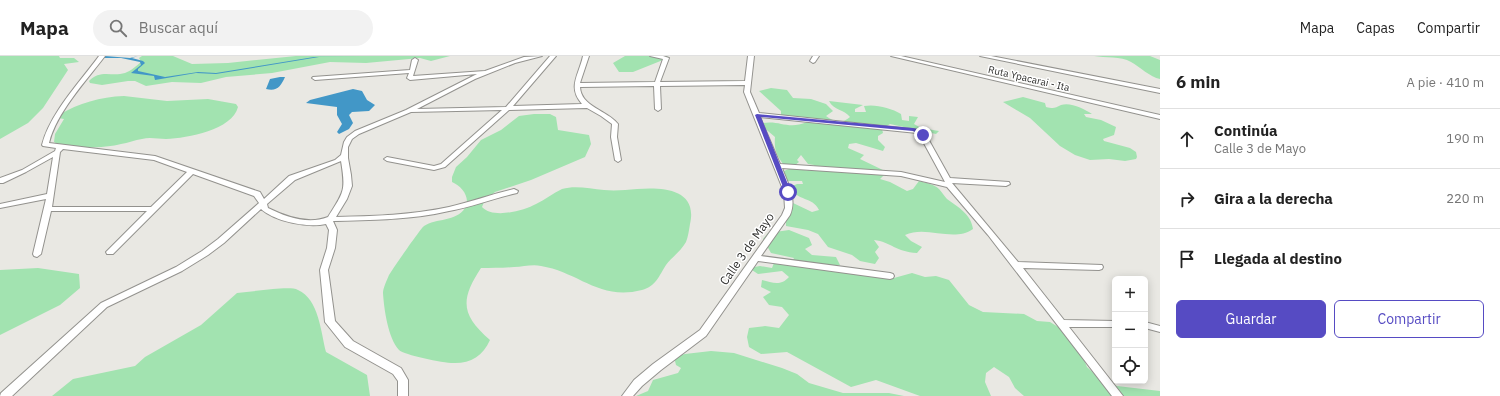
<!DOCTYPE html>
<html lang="es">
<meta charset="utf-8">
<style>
:root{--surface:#fff;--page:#f2f2f2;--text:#222;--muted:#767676;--line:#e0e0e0;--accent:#564bc3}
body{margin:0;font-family:"IBM Plex Sans",sans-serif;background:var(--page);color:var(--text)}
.controls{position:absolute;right:12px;bottom:12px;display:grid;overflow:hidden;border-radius:6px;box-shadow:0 2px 10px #0003}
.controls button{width:36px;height:36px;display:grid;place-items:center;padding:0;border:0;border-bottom:1px solid var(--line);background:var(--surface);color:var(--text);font:20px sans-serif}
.stop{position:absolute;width:12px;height:12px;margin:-9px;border:3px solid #564bc3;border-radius:50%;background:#fff}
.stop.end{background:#564bc3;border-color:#fff;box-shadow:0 1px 4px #0008}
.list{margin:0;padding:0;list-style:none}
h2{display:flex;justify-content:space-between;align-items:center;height:52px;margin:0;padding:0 16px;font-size:17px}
h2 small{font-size:13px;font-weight:400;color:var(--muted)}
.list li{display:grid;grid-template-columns:26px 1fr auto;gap:12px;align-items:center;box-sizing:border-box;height:60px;padding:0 16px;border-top:1px solid var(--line)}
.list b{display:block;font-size:15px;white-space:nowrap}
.list p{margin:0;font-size:13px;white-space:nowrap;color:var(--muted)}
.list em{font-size:13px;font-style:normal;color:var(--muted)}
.actions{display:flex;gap:8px;padding:12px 16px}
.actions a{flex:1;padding:9px 0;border:1px solid var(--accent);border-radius:6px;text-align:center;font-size:14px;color:var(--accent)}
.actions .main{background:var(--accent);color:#fff}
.icon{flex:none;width:22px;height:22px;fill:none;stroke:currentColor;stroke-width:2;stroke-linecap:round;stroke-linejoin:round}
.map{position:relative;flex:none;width:1160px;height:340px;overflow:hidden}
header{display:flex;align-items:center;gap:24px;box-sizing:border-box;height:56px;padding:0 20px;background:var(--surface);border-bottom:1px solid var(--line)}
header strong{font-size:19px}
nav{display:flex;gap:22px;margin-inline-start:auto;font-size:14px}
.search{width:280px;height:36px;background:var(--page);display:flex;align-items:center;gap:10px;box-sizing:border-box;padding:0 14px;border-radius:22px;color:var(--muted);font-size:15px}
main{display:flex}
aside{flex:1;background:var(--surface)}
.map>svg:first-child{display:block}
</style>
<header>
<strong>Mapa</strong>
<div class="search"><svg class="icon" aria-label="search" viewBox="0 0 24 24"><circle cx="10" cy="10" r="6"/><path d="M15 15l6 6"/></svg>Buscar aquí</div>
<nav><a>Mapa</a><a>Capas</a><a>Compartir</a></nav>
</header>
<main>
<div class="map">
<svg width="1160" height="340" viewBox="0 0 1160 340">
<rect width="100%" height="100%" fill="#e9e8e3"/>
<path fill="#a2e3b0" d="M0,0H59L60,2H74L79,6L64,8L68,14L43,52L28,67L0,83Z
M142,0H173L192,8L228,7L296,0H450L431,5L420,2L366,7L330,6L272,17L226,21L201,27L172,26L146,30L135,25H128L102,29L90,27L89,25C100,13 112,21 125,17C131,15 136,10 141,6L139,2Z
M625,0H668L663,4L633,16H619L613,7Z
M1094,0H1150L1160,4V23C1150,21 1140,11 1131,6C1121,0 1105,2 1094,0Z
M771,32L787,34L793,42L811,43L826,48L833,55L826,60C834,66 842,68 850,61C844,53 834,55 829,45L863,49L855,53V56H866L864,50C876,48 891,52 901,58L902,64L909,65V60L918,61L914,68L921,72L939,75L936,78L890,68L882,73L883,77L878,80V84L885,91L883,95L856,87L849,88L848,92L864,99L860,103L887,116L880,123L890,126L907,135L913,133L919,125C926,127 934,128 939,133C942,136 944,140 947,143C958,151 971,158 973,173C953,187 927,169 905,179L911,185L922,191L917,197C896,196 891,186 874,184L879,191L875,196L879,202L875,208L860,205L852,199L828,191L818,178L808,174L786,170V166L783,165L787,150L793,147L812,156L819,154C812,140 798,146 790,131L797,128H803L802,125H788L783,120L784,115C795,109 805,118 815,112L814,109L808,108L801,99L797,104L799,106L794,110L783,108C776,98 774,93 775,81L762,70L763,67C780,64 788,74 807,66L802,63L779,64L775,60L781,59V55L759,35Z
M124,40L167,45L208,43L236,48L238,51C232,74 188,82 166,83C158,83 150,81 142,83C135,84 128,87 121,88C106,92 67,94 54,86L55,78L64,63L58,62L59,59C79,47 100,41 124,40Z
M1023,41L1045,47L1046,51C1054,53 1055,52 1061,49C1071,46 1084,53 1092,58H1084L1086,61L1101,64L1116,71L1114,79L1103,83L1104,85L1130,92L1136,96L1137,101L1136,103L1125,105L1109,103L1090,104L1075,99L1060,90L1030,62L1003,46Z
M534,58H550L556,61L558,74L589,79L591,88L585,101L531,124L495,136L484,146L482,151C493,163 523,155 536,148C545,144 553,137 562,133C576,129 590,133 604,134C615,135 626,134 637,133C663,131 698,133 690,168C689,174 688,181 686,186C681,195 672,201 666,209C659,220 656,230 642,234C599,245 579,216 541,210C532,208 523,211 514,211C503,212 492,212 481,212C460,244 461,259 490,284C483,300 471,307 455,307C447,308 404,299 399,294C388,282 384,253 383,237C383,232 387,224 389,219C392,214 421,172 424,170C436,162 456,166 465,152C471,142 462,130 452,126V121L456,111L467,101L481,84L501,74L519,60Z
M789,174L809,182L812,189L805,193L812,199L836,201L840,209L830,211L894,222L912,217L925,221L936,220L949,224L969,249L983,256L1024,258L1037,265L1050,266L1063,274L1079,291L1087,311L1100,323L1117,330L1160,335V340H1024L1015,332L1009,321L994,311L986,317L985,326L991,340H920L876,324L851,331L787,296L761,298L749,291L747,281L749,272L765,270L779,272L789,259L782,251L769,249L763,241L771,236L761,231L762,224C773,227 781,230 789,221L782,215L758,218L749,212L760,210L772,212L774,207L791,208L794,202L771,197L763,183L768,177Z
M38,212L79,218L80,232L60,249L0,279V214Z
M273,233C280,233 292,231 298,234C319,243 321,277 326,296L367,319L370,340H52L73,323L135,310L145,301L201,269L237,237Z
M711,295L734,297L782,312L797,318L809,327L843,337H889L904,340H627H636L648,335L653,324L678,317L681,312L676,309L674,301L685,298Z"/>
<path fill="#4297c7" d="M105,0L130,2L138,0L132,2L143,5L145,7L138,13V15L165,21L198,16L216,17L314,1L361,0L319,1L216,18L196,17L155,24L154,20L131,17L141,9L140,6L121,2H103Z
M280,21H285C281,30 277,36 266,33L270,23Z
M353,33L362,35L367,44L375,49L369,55L352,56L349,59L353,67L349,73L339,78L337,76L342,68L337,59V51L306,47L310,44Z"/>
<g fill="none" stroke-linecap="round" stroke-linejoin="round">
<g stroke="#93928e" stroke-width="2">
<path id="minor" d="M99,0H105C86,25 56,57 49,87L155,100L260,136L264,143L289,120L335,104L341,99L344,86L347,81L355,75L406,54L477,18L410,24L407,22L409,17L315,24L312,22L313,21L410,14L412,4L415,2L418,4L413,20L485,15L524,1L542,0L515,7L475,23L417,53L506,51L550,0H556L513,50L582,48C567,31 579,19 583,0H589L580,27L655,26L663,3L650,0H663L669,2L660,26L745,25L748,0H754L750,36L759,57L921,74L926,79L950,122L1009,126L1010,128L1006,130L952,127L1018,206L1102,209L1103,211L1102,213L1099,214L1023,212L1064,264L1115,265V271H1069L1123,340H1112L988,179L947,131L901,120L782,112C788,128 797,143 790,159L761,200L890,217L893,218L894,220L893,222L890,223L758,205L706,280L661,314L642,330L633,340H622L634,324L653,308L700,274L782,159L785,152L784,136L744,36L745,29L660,30L661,53L658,55L655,53L654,30L580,31C581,51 607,54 618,68L617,81L621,104L618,106L615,104L611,81L612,68L601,60L587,52L509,54L445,111L434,114L387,105L384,103L387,101L434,110L441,108L502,54L411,56L359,78L352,83L348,91V102L351,119L352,130L347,143L336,161C374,160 412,159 449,151C471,146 492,138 514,133L518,135L517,137C494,142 472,151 449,155C411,164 372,164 333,165L337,174L335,192L328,214L335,265L353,285L401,312L408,324V340H398V325L393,318L345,291L325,266L320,214L327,192L329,174L326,168C308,172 276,166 261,153L224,187L208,199L182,215L107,251L12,340H0L1,337L101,247L176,211L202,195L218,183L259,147L254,140L193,118L113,198H107L106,196L147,155H51L41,198L37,201L34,200L33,198L46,143L0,152V148L47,138L53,101L26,116L3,127H0V122L22,114L55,95L56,92L43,90L42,89C50,57 80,26 99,0ZM760,61L917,77L920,80L945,126L901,116L780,108ZM63,93L154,104L187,116L151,151H52L60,96ZM341,105C346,135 344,136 328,161C308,169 286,161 268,152L267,148L295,124Z
M813,0H819L815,6L813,7L810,5Z
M891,0H901L1160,59V63Z
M980,0H991L1160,33V37Z
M1145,266L1160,270V276L1145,272Z"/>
</g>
<use href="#minor" fill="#fff" fill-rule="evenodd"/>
</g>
<path fill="#564bc3" d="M757,58L913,72L921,74L926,79L921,80L913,75L761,61L791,136L788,138L785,136L755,59Z"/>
<g text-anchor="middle" stroke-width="3" stroke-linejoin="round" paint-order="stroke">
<g font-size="10" fill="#2d2d2b" stroke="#fff">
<text transform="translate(1029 22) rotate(13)" y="4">Ruta Ypacarai - Ita</text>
</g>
<g font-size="12" fill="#2d2d2b" stroke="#fff">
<text transform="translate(747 193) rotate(-55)" y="4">Calle 3 de Mayo</text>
</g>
</g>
</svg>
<div class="controls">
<button>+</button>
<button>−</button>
<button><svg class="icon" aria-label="locate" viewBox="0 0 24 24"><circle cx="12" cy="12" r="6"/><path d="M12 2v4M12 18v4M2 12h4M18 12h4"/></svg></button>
</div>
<div class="stop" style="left:788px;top:136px"></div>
<div class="stop end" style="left:923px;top:79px"></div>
</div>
<aside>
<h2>6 min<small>A pie · 410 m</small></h2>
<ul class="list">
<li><svg class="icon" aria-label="ahead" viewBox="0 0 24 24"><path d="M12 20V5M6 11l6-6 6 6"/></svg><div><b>Continúa</b><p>Calle 3 de Mayo</p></div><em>190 m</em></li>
<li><svg class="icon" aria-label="right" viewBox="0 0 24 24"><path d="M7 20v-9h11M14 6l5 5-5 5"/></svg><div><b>Gira a la derecha</b></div><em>220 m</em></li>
<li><svg class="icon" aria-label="arrive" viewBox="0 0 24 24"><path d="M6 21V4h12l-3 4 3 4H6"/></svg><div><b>Llegada al destino</b></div></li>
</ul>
<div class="actions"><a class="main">Guardar</a><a>Compartir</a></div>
</aside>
</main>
